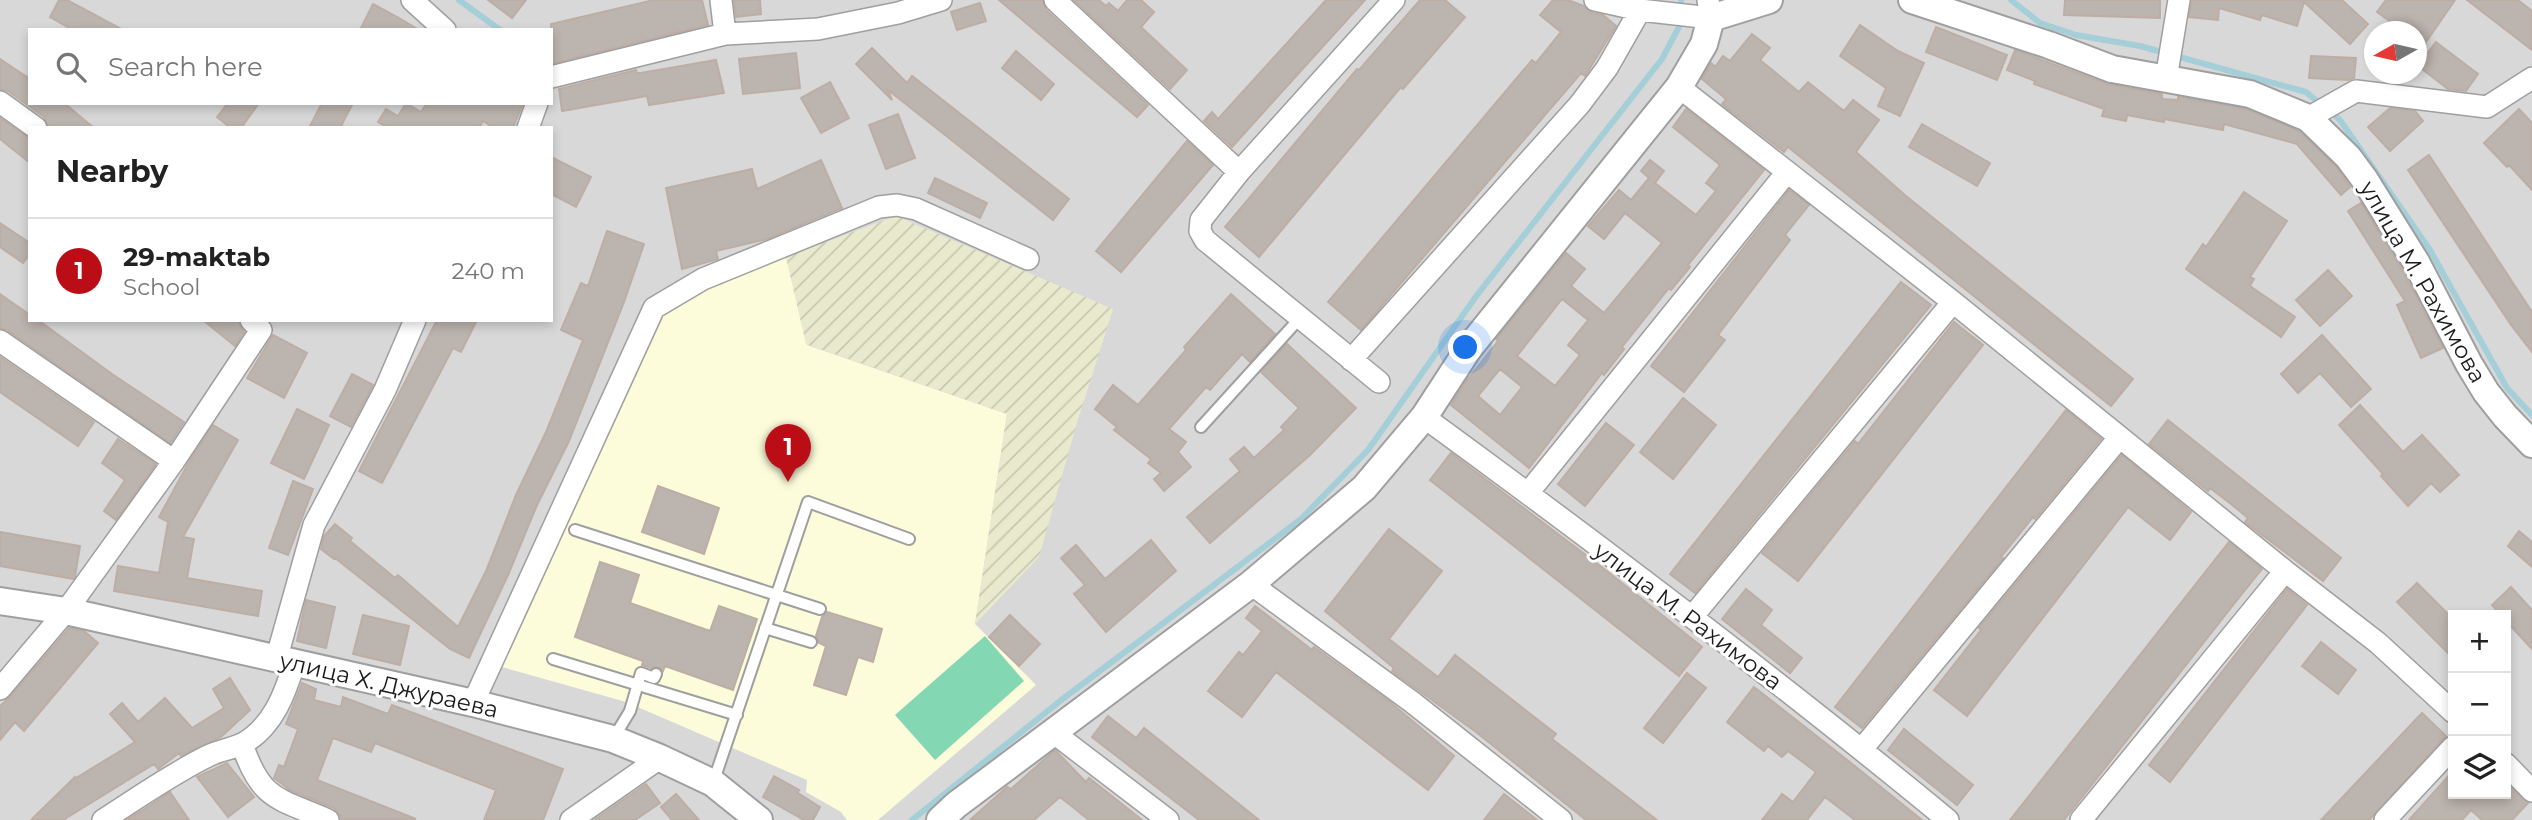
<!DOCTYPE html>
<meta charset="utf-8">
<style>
:root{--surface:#fff;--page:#f2f2f2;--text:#222;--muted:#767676;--line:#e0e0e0;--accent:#ba0d15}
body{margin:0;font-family:Montserrat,sans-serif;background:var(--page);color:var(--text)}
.controls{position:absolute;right:21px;bottom:21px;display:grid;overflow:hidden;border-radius:0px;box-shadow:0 4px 10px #0003}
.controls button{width:63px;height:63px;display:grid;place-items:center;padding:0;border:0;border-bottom:2px solid var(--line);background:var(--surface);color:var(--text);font:35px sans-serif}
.compass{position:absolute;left:2364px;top:21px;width:63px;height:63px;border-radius:50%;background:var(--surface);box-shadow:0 4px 10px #0003;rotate:262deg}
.you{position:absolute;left:1466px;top:348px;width:24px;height:24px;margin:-18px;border:5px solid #fff;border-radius:50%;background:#1a73e8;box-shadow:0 0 0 10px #1a73e833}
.badge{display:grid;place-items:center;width:46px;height:46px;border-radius:50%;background:var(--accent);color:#fff;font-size:23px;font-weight:700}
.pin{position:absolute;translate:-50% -58px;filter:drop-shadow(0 2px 4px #0008)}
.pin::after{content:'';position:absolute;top:37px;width:24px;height:21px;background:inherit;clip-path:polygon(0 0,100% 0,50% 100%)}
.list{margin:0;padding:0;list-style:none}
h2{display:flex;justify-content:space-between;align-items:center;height:91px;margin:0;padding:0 28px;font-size:30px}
h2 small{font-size:23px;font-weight:400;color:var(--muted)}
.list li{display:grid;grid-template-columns:46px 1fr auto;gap:21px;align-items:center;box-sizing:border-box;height:105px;padding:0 28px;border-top:2px solid var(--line)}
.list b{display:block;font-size:26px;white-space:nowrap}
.list p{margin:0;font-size:23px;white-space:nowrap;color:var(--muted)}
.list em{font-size:23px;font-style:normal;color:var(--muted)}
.icon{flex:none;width:38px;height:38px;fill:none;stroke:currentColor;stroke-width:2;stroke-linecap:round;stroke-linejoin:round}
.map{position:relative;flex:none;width:2532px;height:820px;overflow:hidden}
.search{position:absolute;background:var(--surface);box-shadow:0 4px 10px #0003;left:28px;top:28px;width:525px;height:77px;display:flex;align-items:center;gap:18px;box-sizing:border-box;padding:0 24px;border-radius:0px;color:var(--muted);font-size:26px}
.panel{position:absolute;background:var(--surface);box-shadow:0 4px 10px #0003;left:28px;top:126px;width:525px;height:196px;border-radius:0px}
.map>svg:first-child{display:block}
</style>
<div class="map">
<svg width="2532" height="820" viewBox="0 0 2532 820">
<defs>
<pattern id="farmland-furrows" width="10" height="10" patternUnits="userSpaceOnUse" patternTransform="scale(1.75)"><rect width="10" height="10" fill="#e9eacd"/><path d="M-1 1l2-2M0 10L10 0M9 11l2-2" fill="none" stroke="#c7c8af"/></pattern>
</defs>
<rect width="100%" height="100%" fill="#ece8e1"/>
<path fill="#d9d8d8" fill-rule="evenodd" d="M0,0H2532V820H0ZM30,30H551V103H30ZM2374,32H2416V74H2374ZM30,128H551V320H30ZM2453,615H2506V794H2453Z"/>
<path fill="#fcfbda" d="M786,257L807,345L1007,414L975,624L1036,685L878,820H847L841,812L806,792L807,780L626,702L495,665L544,550L663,316L673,304Z"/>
<path fill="url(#farmland-furrows)" d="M896,216L1113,309L1076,426L1039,557L975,624L1007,414L806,344L786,257Z"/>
<path fill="#84d7b3" d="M985,636L1024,681L935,760L895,715Z"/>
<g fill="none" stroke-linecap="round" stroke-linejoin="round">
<path stroke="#a4ced8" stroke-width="6" d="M459,0L500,30
M2011,0L2040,23L2076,35L2140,46L2306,92L2340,120L2430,250L2507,388L2532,415
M912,820L1060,701L1301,519L1368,450L1477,295L1662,59L1680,25L1681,0"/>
</g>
<path fill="#bcb4ae" stroke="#bdaea5" stroke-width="2" fill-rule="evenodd" d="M59,0H67L123,30H73L50,17Z
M488,0H526L512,18Z
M654,0H702L708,25L554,63L551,24Z
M734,0H760L761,14L736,17Z
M999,0H1042L1046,10L1148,105L1137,117Z
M1074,0H1099L1106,6L1109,3L1118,11L1127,0H1141L1154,12L1141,27L1187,70L1170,89Z
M1326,0H1365L1232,147L1204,121L1212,112L1218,119Z
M1420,0H1445L1465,17L1403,89L1401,87L1259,257L1225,227L1357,69L1359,70Z
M1553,0H1568L1584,6L1592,13L1603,15L1616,26L1585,76L1581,73L1361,330L1328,302L1532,60L1536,63L1561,32L1540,15Z
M2065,0H2160V18L2064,15Z
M2192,0H2342L2368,24L2350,44L2304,2L2297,26L2262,15L2260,20L2219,8L2218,20L2189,17Z
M2386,0H2455L2417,55V32H2405L2377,12Z
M2467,0H2518L2532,11V50Z
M980,3L986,21L957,30L951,12Z
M373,4L399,18L419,30H360Z
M1860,25L1898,51L1924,63L1900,116L1878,106L1886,88L1840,56Z
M1936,27L2007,55L1997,80L1926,52Z
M1752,34L1770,48L1760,60L1799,92L1808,82L1844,111L1853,100L1879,120L1856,152L1906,196L2133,379L2111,406L1788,147L1784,152L1722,104L1726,99L1702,79L1711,63L1715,67L1723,56L1730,61Z
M2436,42L2478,74L2466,91L2448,89L2418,66Z
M872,48L907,83L912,76L1069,199L1053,220L888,90L892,100L856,64Z
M2015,50L2107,84L2162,94V99L2178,100V97L2246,109L2299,131L2336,167L2350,187L2341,195L2297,144L2224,124L2223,130L2164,119V122L2127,115L2126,121L2102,116L2104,109L2034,84L2035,81L2007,70Z
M1016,51L1054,84L1041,100L1002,68Z
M796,53L800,88L743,94L739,59Z
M2311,56L2356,58L2354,78L2348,80L2309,78Z
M0,59L30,79V103H64L94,128H49L44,117L8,91L0,89Z
M716,60L724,93L649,105L647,96L562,111L559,89L636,70L637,73H641Z
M830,82L849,118L821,133L801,98Z
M228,103H259L241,128H231L217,117Z
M322,103H353L340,128H309Z
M406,103L421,112L427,103H523L513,128H494L483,121L479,128H388L378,122L386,109L398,116Z
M2390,108L2415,111L2423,121L2390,151L2368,127Z
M1686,109L1764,170L1688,265L1690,267L1671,290L1669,288L1622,347L1624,349L1604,375L1602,373L1529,468L1451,405L1467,380L1498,341L1496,339L1566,253L1585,269L1571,286L1604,313L1662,243L1625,213L1604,239L1588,226L1619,190L1631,200L1649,178L1641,171L1650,160L1664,171L1655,183L1696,215L1716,191L1706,183L1720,165L1673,127ZM1562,299L1588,320L1568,345L1580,355L1555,386L1517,356ZM1500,369L1522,387L1500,415L1478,396Z
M2519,109L2532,123V190L2509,165L2507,167L2484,143Z
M898,114L915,158L886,169L869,125Z
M0,118L30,139V163L0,139Z
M1922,124L1990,163L1977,186L1909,147Z
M1187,141L1213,165L1121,272L1096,251Z
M2429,155L2532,312V352L2511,325L2408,170Z
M551,157L591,177L576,207L551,194Z
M821,160L842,208L767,239L716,251L718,259L682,269L666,188L752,169L757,189Z
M935,178L987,203L980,218L928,193Z
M1789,190L1809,205L1785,235L1790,240L1718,335L1725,340L1684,392L1651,366Z
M2244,192L2287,221L2250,277L2254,279L2250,286L2295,317L2281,337L2186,269L2203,244L2206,247Z
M2361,203L2402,270L2443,348L2421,358L2397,305L2405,301L2348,211Z
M0,223L30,243V254L23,263L0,247Z
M607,231L644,244L624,302L569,441L537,505L508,575L469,658L450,649L335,558L334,559L321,549L324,536L335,524L352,538L350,541L395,578L398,575L458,627L486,571L516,495L546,432L583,340L561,330L581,283L588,286Z
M2328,270L2352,296L2320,326L2296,300Z
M1901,282L1931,305L1695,593L1670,574Z
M0,294L30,315V320H38L112,374L184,422L170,443L7,330L0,328Z
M1231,294L1275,334L1250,362L1242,354L1210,390L1206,387L1169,429L1186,442L1178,452L1191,467L1164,491L1154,479L1161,473L1148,463L1151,459L1114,430L1117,427L1095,409L1113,385L1138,405L1186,350L1184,347Z
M203,320H238L244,332L235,346Z
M437,320H477L461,352L453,348L382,483L359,471Z
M1954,322L1983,345L1798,581L1762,553L1855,441L1858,444Z
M273,335L307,353L284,398L247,378Z
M2322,335L2371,389L2351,407L2320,373L2298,393L2281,374Z
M1287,344L1356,408L1310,455L1210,543L1187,517L1240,471L1230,459L1244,447L1254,458L1284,430L1281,427L1299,408L1261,372Z
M0,357L94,422L78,446L0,392Z
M352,374L373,385L351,427L330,416Z
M1683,398L1716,425L1673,479L1640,452Z
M2360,405L2403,452L2422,435L2459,475L2440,492L2431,483L2408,506L2381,476L2383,474L2339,425Z
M297,409L329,425L304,479L271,463Z
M2066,410L2101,439L2035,519L2033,517L2001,557L2003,558L1862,728L1835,707Z
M2168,420L2341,558L2323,581L2245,522L2248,518L2231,504L2210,488L2208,491L2149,444Z
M1606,423L1634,445L1585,506L1558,484Z
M213,425L238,440L183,537L194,539L187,578L262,591L258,616L114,591L118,566L159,573L168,522L159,517L189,462Z
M118,439L156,464L116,520L104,511L125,480L102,463Z
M1451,453L1603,568L1702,647L1679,676L1430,480Z
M2122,455L2191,512L2170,540L2128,507L2126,510L1967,716L1934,690L1981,630L1979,628Z
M293,481L313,489L288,555L269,548Z
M658,486L719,508L704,554L642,532Z
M1389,529L1442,571L1389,639L1438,677L1455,655L1556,734L1552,739L1657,820H1586L1476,732L1392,671L1394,668L1325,611Z
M2519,531L2532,542V567L2508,546Z
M0,532L80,546L75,577L73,579L0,566Z
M1151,540L1176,571L1106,632L1074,594L1085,585L1061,558L1076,545L1105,579Z
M2229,542L2262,569L2234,604L2064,820H2010Z
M600,562L639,575L630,603L710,631L719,606L757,619L733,690L665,666L663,671L659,667L651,668L642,665L643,661L575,637Z
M2417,583L2453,619V658L2397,602Z
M2511,587L2532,610V649L2506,621V615H2501L2492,605Z
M1746,589L1772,610L1761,625L1802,658L1790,673L1722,619Z
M2287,589L2307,605L2170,782L2149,765Z
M306,600L335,607L326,648L297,641Z
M1255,606L1312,650L1314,647L1390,702L1454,756L1428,790L1276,672L1242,717L1208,691L1239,652L1243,655L1262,631L1246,618Z
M827,612L882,629L873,662L858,657L846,695L814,685L826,646L819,643L816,636L822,617Z
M363,615L409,626L400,665L353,654Z
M1010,615L1040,644L1019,666L989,637Z
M69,628L84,631L98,643L24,731L15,722L0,740V706L10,697Z
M2321,642L2356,670L2338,694L2302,666Z
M1687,673L1706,688L1663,743L1644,728Z
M230,678L250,710L221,737L181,756L179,753L158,769L154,764L63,820H31L75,777L76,778L135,742L110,714L122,703L138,722L165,698L192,728L224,708L213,689Z
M302,683L316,689L314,700L341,707L343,697L388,714L392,705L563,769L543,820H484L496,790L375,743L371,752L333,738L317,780L416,819H341L339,813L334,808L290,790L274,778L279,765L284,767L298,729L286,724Z
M1754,687L1851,763L1922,820H1855L1825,797L1807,820H1762L1782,794L1793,802L1816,772L1788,751L1782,757L1768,746L1764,751L1727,722Z
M2422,713L2446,736L2369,820H2321Z
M1108,716L1136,738L1144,728L1259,820H1199L1092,737Z
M1904,729L1973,785L1957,805L1888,750Z
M1055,750L1086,782L1089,778L1142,820H1089L1060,797L1034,820H970L1007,787L1011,789Z
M227,763L254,797L228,817L197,777Z
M2453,771V794H2506V783L2528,803L2512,820H2482L2471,810L2462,820H2409Z
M774,776L799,790L798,793L820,807L813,820H804L763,797Z
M646,784L660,803L635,820H594Z
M170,792L189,820H127L149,806Z
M676,794L699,820H672L661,807Z
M1504,794L1537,820H1484Z"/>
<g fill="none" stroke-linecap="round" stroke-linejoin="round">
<g stroke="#9f9f9f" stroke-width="14">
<path id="service" d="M1201,427L1300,318
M575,530L820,609
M765,628L811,642
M553,659L737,715
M613,739L630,711L641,673L654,678L656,674
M713,783L808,502L909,539"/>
</g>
<g stroke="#9f9f9f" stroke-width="24">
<path id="minor" d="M412,0L445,30
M721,0L725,34
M1055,0L1239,172
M1595,0L1640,10L1711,18L1708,0
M551,77L725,34L818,29L898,13L941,0
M2166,79L2179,0
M1679,87L1953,302L2285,571L2378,643L2453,712
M0,102L36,128
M2308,118L2356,91L2487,107L2532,78
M528,128L537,103
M0,341L174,461
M1351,360L1580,104L1607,68L1640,10
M1379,382L1205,240L1200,231L1201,220L1239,172L1394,0
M1424,417C1602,547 1778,680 1948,820
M1528,493L1787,172
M1251,584L1412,702L1561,820
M1692,617L1953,302
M276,660L314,525L385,390L415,320
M0,689L66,611L174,461L261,330L251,320
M473,703L654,308L703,279L879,207L897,205L916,209L1028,259
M1054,733L1168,820
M242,744C261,801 278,798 328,820
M1862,749L2119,438
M2506,764L2532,791
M103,820C136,799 173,773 208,756C219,750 233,749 244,743C273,726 285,694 294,664
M571,820L660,758
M2081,820L2285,571
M2385,820L2453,747"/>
</g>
<g stroke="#9f9f9f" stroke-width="30">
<path id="tertiary" d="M1912,0L2049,45L2112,69L2250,94L2308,118L2348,157L2365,180L2416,262L2469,364L2486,392L2505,416L2532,444
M0,601L66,611L473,703L613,739L660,758L713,783L759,820
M940,820L956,805L1251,584L1364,488L1424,417L1469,348L1679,87L1704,44L1711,18L1769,0"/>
</g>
<use href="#service" stroke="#fff" stroke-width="10"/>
<use href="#minor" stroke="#fff" stroke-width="21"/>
<use href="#tertiary" stroke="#fff" stroke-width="26"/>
</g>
<g text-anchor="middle" stroke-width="6" stroke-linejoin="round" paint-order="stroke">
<g font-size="23" fill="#1b1b1b" stroke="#fff">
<text transform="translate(2423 282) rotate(60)" y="8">улица М. Рахимова</text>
<text transform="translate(1688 616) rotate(37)" y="8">улица М. Рахимова</text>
<text transform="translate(389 685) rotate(13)" y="8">улица Х. Джураева</text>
</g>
</g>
</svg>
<div class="controls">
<button>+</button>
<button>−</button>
<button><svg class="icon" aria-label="layers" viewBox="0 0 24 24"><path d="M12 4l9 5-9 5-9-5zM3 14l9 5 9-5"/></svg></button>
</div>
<svg class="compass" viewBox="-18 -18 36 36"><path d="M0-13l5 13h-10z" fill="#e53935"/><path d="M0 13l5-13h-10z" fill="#767676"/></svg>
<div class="you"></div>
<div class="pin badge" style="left:788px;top:482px">1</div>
<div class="search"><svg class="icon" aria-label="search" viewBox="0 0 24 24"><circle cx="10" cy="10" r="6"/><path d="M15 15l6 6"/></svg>Search here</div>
<section class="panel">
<h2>Nearby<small></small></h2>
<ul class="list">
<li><span class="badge">1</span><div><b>29-maktab</b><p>School</p></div><em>240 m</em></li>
</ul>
</section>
</div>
